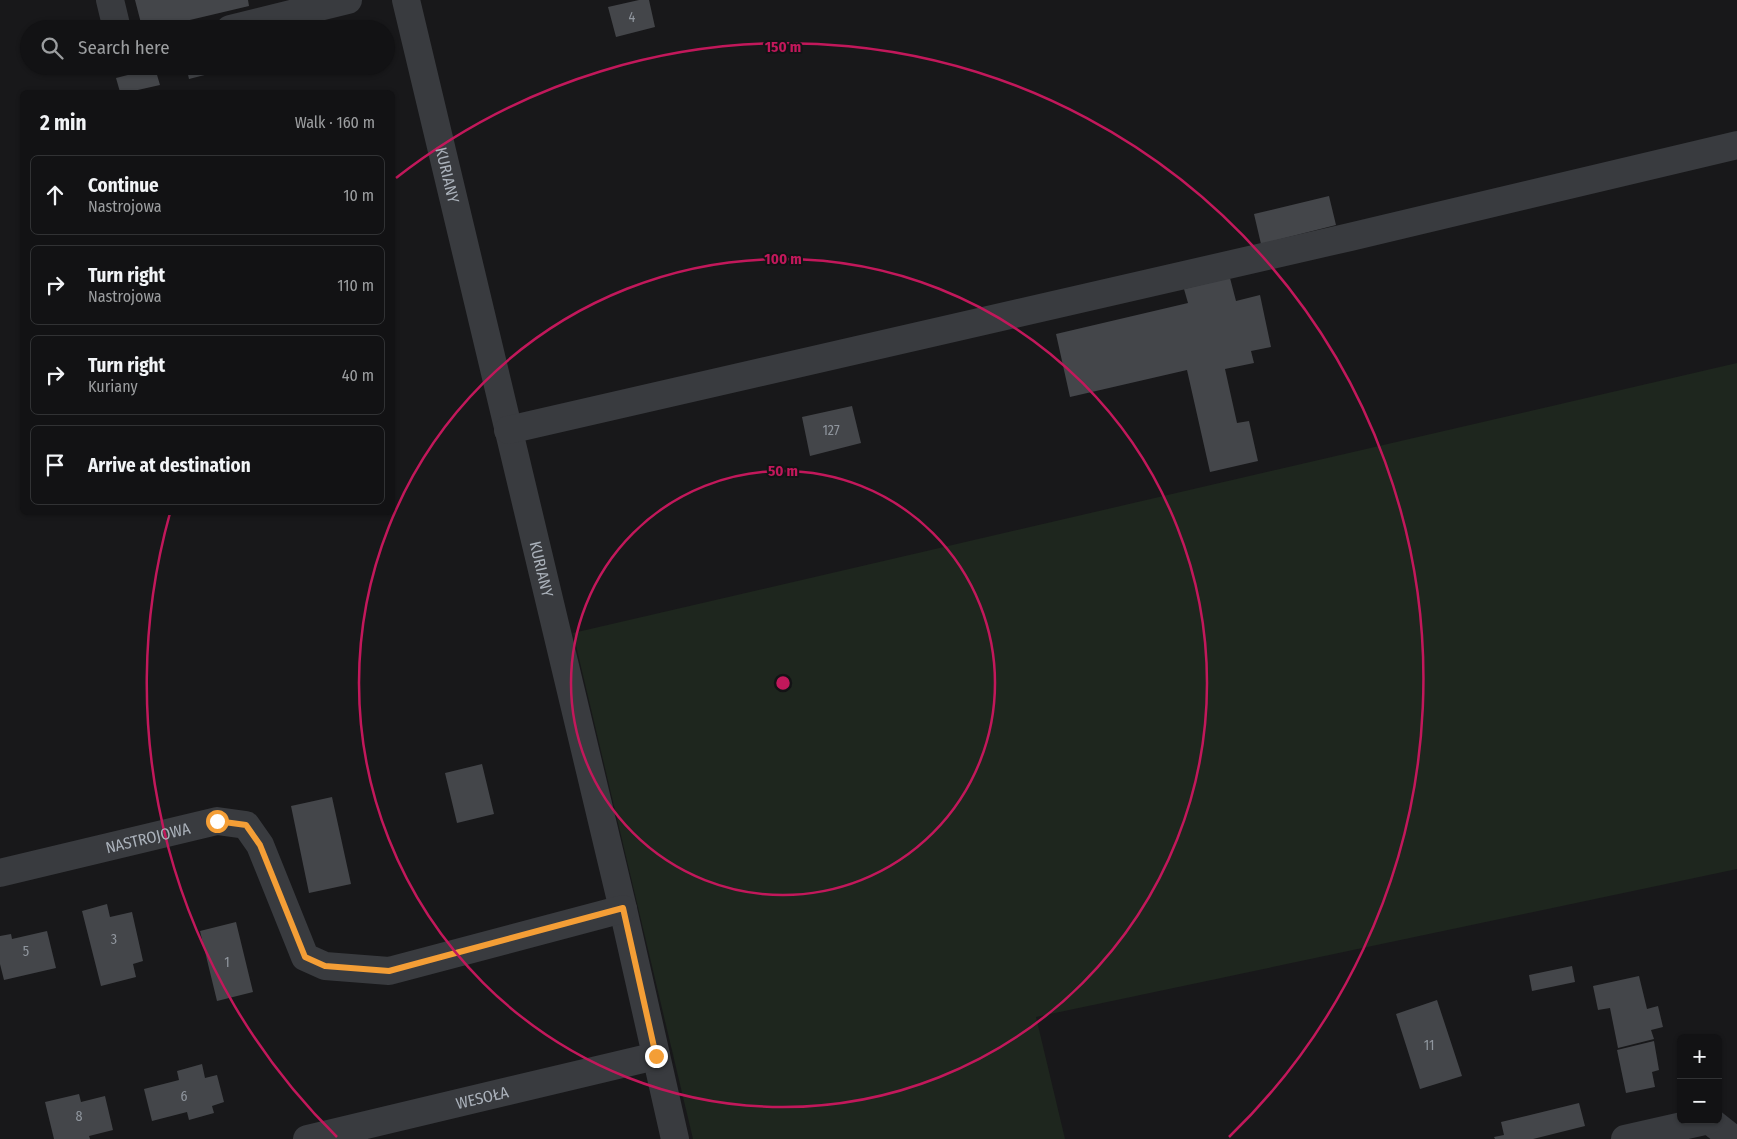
<!DOCTYPE html>
<meta charset="utf-8">
<style>
:root{--surface:#121214;--page:#1b1b1d;--text:#f1f3f6;--muted:#9c9ea0;--line:#313234}
body{margin:0;font-family:"Fira Sans Condensed",sans-serif;background:var(--page);color:var(--text)}
.controls{position:absolute;right:15px;bottom:15px;display:grid;overflow:hidden;border-radius:8px;box-shadow:0 1px 4px #0004}
.controls button{width:45px;height:45px;display:grid;place-items:center;padding:0;border:0;border-bottom:1px solid var(--line);background:var(--surface);color:var(--text);font:25px sans-serif}
.stop{position:absolute;width:15px;height:15px;margin:-11px;border:4px solid #f49e36;border-radius:50%;background:#fff}
.stop.end{background:#f49e36;border-color:#fff;box-shadow:0 1px 5px #0008}
.list{margin:0;padding:0;list-style:none}
h2{display:flex;justify-content:space-between;align-items:center;height:65px;margin:0;padding:0 20px;font-size:21px}
h2 small{font-size:16px;font-weight:400;color:var(--muted)}
.list li{display:grid;grid-template-columns:32px 1fr auto;gap:15px;align-items:center;box-sizing:border-box;height:80px;margin:0 10px 10px;padding:0 10px;border:1px solid var(--line);border-radius:8px}
.list b{display:block;font-size:19px;white-space:nowrap}
.list p{margin:0;font-size:16px;white-space:nowrap;color:var(--muted)}
.list em{font-size:16px;font-style:normal;color:var(--muted)}
.icon{flex:none;width:28px;height:28px;fill:none;stroke:currentColor;stroke-width:2;stroke-linecap:round;stroke-linejoin:round}
.map{position:relative;flex:none;width:1737px;height:1139px;overflow:hidden}
.search{position:absolute;background:var(--surface);box-shadow:0 1px 4px #0004;left:20px;top:20px;width:375px;height:55px;display:flex;align-items:center;gap:12px;box-sizing:border-box;padding:0 18px;border-radius:28px;color:var(--muted);font-size:19px}
.panel{position:absolute;background:var(--surface);box-shadow:0 1px 4px #0004;left:20px;top:90px;width:375px;height:425px;border-radius:8px}
.map>svg:first-child{display:block}
</style>
<div class="map">
<svg width="1737" height="1139" viewBox="0 0 1737 1139">
<rect width="100%" height="100%" fill="#18181a"/>
<path fill="#1e261e" d="M1737,363V869L1036,1017L1065,1139H693L573,633Z"/>
<path fill="#44464a" d="M135,0H248L249,6L173,24L171,20L142,27Z
M639,0H649L655,27L616,37L608,7Z
M186,66H236V67L189,79Z
M155,68L160,85L129,92H120L116,78Z
M1329,196L1336,225L1261,244L1254,214Z
M1230,278L1236,301L1260,295L1271,347L1251,351L1254,363L1225,369L1237,423L1249,421L1258,461L1210,472L1187,370L1070,397L1056,334L1188,303L1184,289Z
M852,406L861,443L810,456L802,417Z
M482,764L494,814L457,823L445,773Z
M332,797L351,884L309,893L291,806Z
M107,904L110,917L132,912L143,961L133,964L136,977L101,986L82,911Z
M236,922L253,992L217,1001L200,931Z
M47,931L56,968L4,980L0,964V936L11,934L12,939Z
M1572,966L1575,982L1532,991L1529,975Z
M1639,976L1647,1009L1658,1006L1663,1027L1651,1030L1654,1039L1618,1048L1610,1008L1598,1010L1593,986Z
M1437,1000L1462,1076L1420,1089L1396,1014Z
M1654,1041L1659,1070L1652,1072L1655,1087L1626,1093L1617,1050Z
M202,1064L205,1078L217,1075L224,1102L212,1106L214,1113L189,1120L187,1112L152,1121L144,1089L179,1080L177,1071Z
M79,1094L81,1102L105,1096L113,1130L89,1136L90,1139H54L45,1102Z
M1579,1103L1585,1126L1533,1139H1495L1494,1137L1504,1135L1501,1122Z"/>
<g fill="none" stroke-linecap="round" stroke-linejoin="round">
<g stroke="#393b3f" stroke-width="28">
<path d="M110,0L117,29"/>
<path id="s1" d="M406,0L623,909L675,1139"/>
<path d="M230,29L348,0"/>
<path d="M508,430L1350,237L1737,145"/>
<path id="s2" d="M0,873L217,821L246,825L260,845L305,957L325,966L389,971L623,909"/>
<path d="M1709,1120L1733,1139"/>
<path id="s3" d="M307,1139L656,1056"/>
<path d="M1625,1139L1709,1120"/>
</g>
</g>
<g fill="none" stroke-linecap="round" stroke-linejoin="round">
<path stroke="#f49e36" stroke-width="6" d="M217,821L246,825L260,845L305,957L325,966L389,971L623,908L656,1056"/>
</g>
<g fill="none" stroke="#c2185b" stroke-width="2.5">
<circle cx="783" cy="683" r="212"/>
<circle cx="783" cy="683" r="424"/>
<path d="M337 1137A636 636 0 0 1 170 513M396 178A636 636 0 0 1 1229 1137"/>
</g>
<g text-anchor="middle" stroke-width="4" stroke-linejoin="round" paint-order="stroke">
<g font-size="14" fill="#90969e">
<text x="632" y="22">4</text>
<text x="831" y="435">127</text>
<text x="114" y="944">3</text>
<text x="26" y="956">5</text>
<text x="227" y="967">1</text>
<text x="1429" y="1050">11</text>
<text x="184" y="1101">6</text>
<text x="79" y="1121">8</text>
</g>
<g font-size="16" fill="#aab1ba" stroke="#131315">
<text dy="6" stroke="none"><textPath href="#s1" startOffset="180">KURIANY</textPath></text>
<text dy="6" stroke="none"><textPath href="#s1" startOffset="585">KURIANY</textPath></text>
<text dy="6" stroke="none"><textPath href="#s2" startOffset="152">NASTROJOWA</textPath></text>
<text dy="6" stroke="none"><textPath href="#s3" startOffset="180">WESOŁA</textPath></text>
</g>
</g>
<circle cx="783" cy="683" r="8" fill="#c2185b" stroke="#131315" stroke-width="2.5"/>
<g font-size="15" text-anchor="middle" font-weight="bold" fill="#c2185b" stroke="#131315" stroke-width="4" stroke-linejoin="round" paint-order="stroke">
<text x="783" y="52">150 m</text>
<text x="783" y="264">100 m</text>
<text x="783" y="476">50 m</text>
</g>
</svg>
<div class="controls">
<button>+</button>
<button>−</button>
</div>
<div class="stop" style="left:217px;top:821px"></div>
<div class="stop end" style="left:656px;top:1056px"></div>
<div class="search"><svg class="icon" aria-label="search" viewBox="0 0 24 24"><circle cx="10" cy="10" r="6"/><path d="M15 15l6 6"/></svg>Search here</div>
<section class="panel">
<h2>2 min<small>Walk · 160 m</small></h2>
<ul class="list">
<li><svg class="icon" aria-label="ahead" viewBox="0 0 24 24"><path d="M12 20V5M6 11l6-6 6 6"/></svg><div><b>Continue</b><p>Nastrojowa</p></div><em>10 m</em></li>
<li><svg class="icon" aria-label="right" viewBox="0 0 24 24"><path d="M7 20v-9h11M14 6l5 5-5 5"/></svg><div><b>Turn right</b><p>Nastrojowa</p></div><em>110 m</em></li>
<li><svg class="icon" aria-label="right" viewBox="0 0 24 24"><path d="M7 20v-9h11M14 6l5 5-5 5"/></svg><div><b>Turn right</b><p>Kuriany</p></div><em>40 m</em></li>
<li><svg class="icon" aria-label="arrive" viewBox="0 0 24 24"><path d="M6 21V4h12l-3 4 3 4H6"/></svg><div><b>Arrive at destination</b></div></li>
</ul>
</section>
</div>
